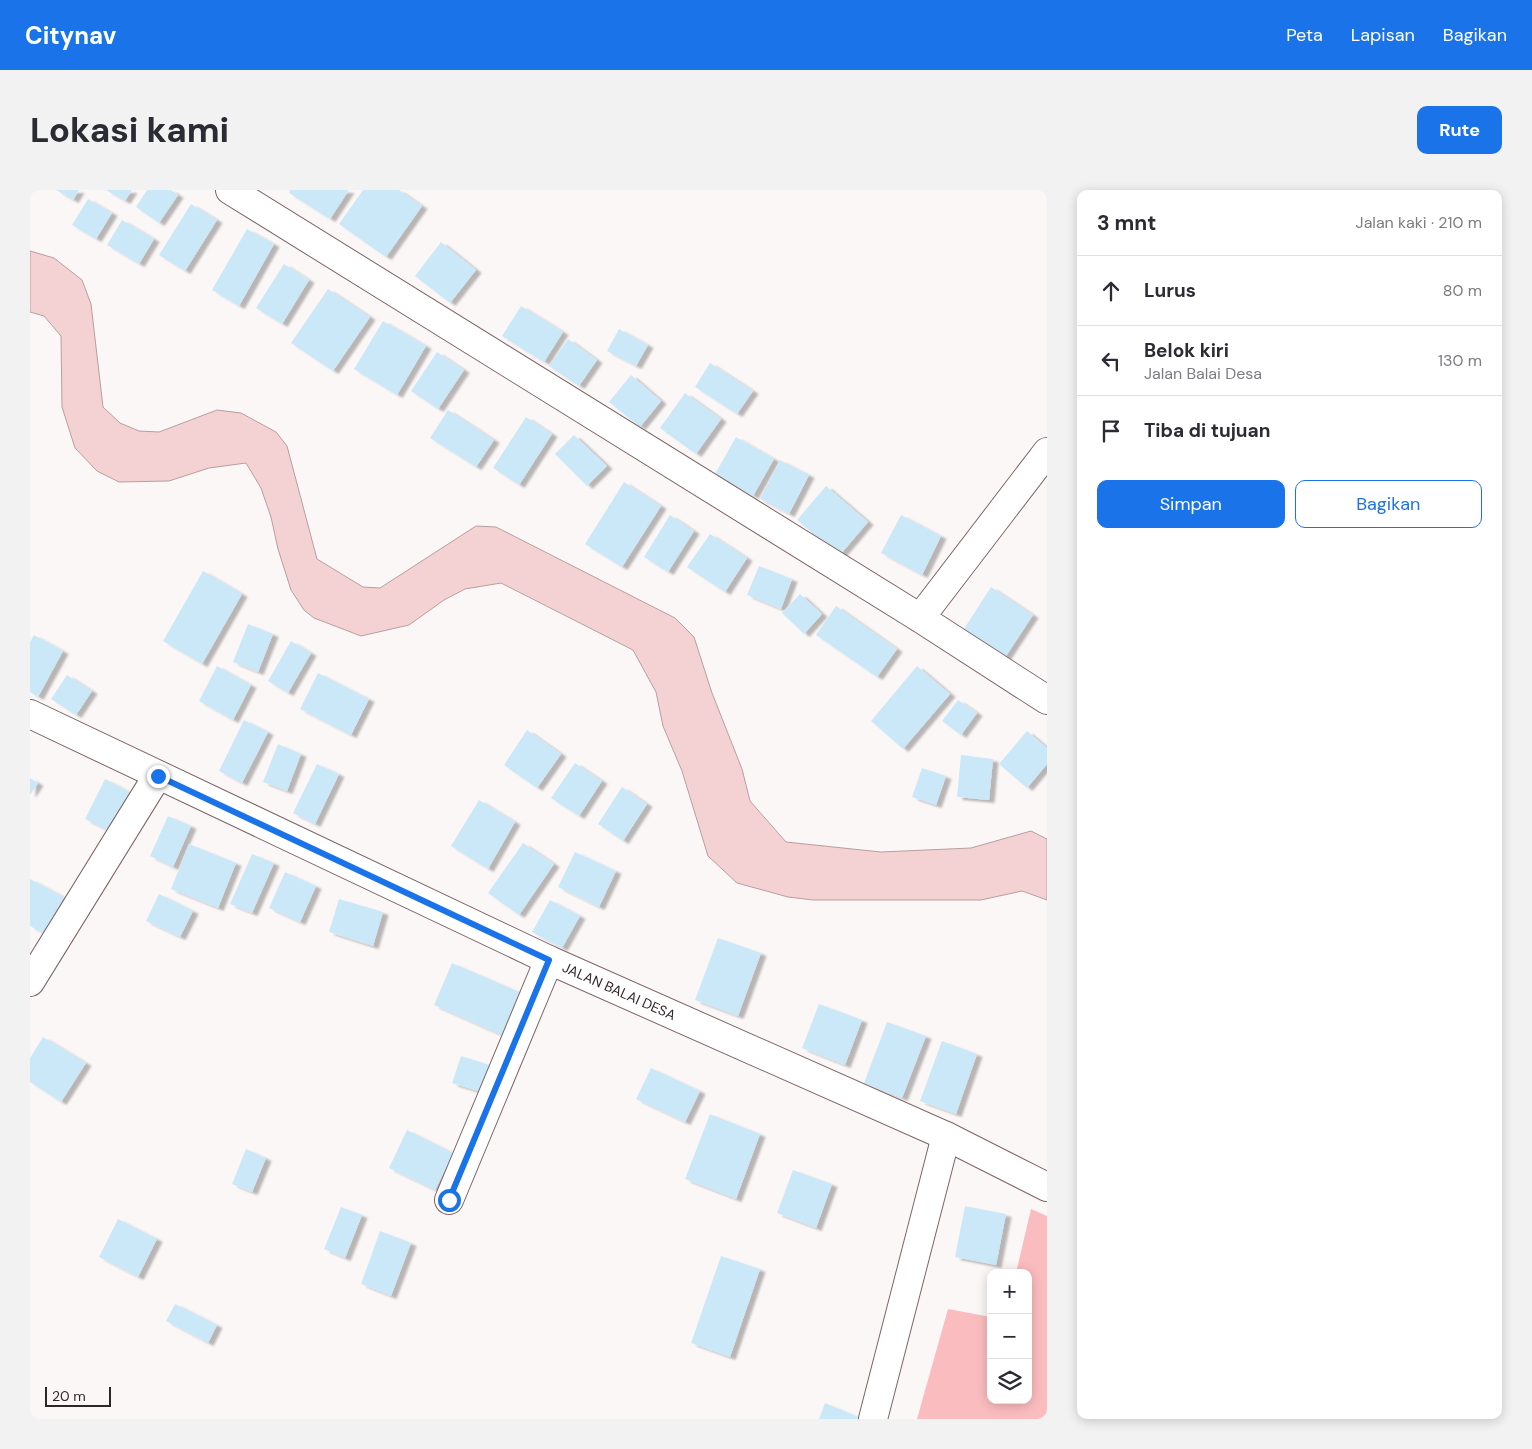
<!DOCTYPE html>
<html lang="id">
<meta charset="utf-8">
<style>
:root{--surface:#fff;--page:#f2f2f3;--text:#2b2b33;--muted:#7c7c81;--line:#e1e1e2;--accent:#1a73e8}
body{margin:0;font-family:"DM Sans",sans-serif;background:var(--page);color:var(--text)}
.controls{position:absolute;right:15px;bottom:15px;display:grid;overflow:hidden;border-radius:10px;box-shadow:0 2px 12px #0003}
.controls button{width:45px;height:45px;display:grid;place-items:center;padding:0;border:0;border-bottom:1px solid var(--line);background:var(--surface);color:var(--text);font:25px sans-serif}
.scale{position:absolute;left:15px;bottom:12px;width:66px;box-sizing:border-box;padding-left:5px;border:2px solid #2f2626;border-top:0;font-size:14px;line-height:18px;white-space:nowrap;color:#2f2626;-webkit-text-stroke:4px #fcf7f7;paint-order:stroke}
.stop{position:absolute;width:15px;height:15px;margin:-11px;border:4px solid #1a73e8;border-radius:50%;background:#fff}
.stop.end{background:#1a73e8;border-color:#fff;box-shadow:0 1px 5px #0008}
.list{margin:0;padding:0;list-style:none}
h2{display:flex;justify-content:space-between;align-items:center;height:65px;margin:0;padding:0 20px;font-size:21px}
h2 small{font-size:16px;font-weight:400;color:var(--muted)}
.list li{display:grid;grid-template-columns:32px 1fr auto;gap:15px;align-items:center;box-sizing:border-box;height:70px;padding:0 20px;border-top:1px solid var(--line)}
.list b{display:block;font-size:19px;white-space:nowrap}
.list p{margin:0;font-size:16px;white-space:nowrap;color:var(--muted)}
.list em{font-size:16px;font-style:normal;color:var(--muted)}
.actions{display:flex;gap:10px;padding:15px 20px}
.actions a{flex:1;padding:11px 0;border:1px solid var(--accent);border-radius:10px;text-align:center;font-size:18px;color:var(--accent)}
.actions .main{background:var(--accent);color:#fff}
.icon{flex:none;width:28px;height:28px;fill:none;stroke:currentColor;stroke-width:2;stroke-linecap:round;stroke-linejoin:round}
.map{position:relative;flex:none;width:1017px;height:1229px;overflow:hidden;border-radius:10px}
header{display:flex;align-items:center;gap:30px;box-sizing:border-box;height:70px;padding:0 25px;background:var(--accent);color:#fff}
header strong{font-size:24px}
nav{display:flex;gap:28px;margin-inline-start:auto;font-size:18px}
.intro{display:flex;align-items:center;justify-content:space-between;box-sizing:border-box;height:120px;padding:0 30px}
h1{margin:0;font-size:35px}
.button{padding:12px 22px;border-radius:10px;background:var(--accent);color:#fff;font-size:18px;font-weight:700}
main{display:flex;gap:30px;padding:0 30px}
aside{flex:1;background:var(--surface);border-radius:10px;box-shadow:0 2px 12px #0003}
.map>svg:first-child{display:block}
</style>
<header>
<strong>Citynav</strong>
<nav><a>Peta</a><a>Lapisan</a><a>Bagikan</a></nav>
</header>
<div class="intro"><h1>Lokasi kami</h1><a class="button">Rute</a></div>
<main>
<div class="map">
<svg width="1017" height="1229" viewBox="0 0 1017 1229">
<defs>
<filter id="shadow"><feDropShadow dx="5.5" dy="3" stdDeviation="1" flood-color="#0004"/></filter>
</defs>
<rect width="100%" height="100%" fill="#fcf7f7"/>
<path fill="#fbbcbf" d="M1001,1019L1017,1026V1229H887L918,1119L961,1127V1210H998V1083H986Z"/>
<path fill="#f4d2d3" stroke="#b99e9f" d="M0,61L24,68L52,90L61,114L73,217L90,233L109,241L129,242L187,220L211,223L246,242L257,256L287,369L333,397L350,398L446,336L466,337L645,428L664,447L682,503L712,579L720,611L756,652L851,662L941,658L1001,641L1017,649V710L992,701L951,710H783L758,707L707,693L678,666L652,581L633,536L626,502L603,460L471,393L435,399L414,410L379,435L331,446L284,428L274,420L261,400L248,359L241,327L231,298L216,273L179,278L139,291L89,292L67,281L45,258L32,217L31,146L14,126L0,122Z"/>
<path fill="#cbe8f9" filter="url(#shadow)" d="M26,0H49L43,10Z
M76,0H102L95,11Z
M117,0H141L148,5L129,33L106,17Z
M260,0H319L300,29L259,3Z
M333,0H369L392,16L356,67L309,34Z
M58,9L82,23L66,49L42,35Z
M161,14L187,30L155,81L129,65Z
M92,30L124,49L109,74L77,55Z
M217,39L244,54L209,116L182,100Z
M411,52L446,80L420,113L385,86Z
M254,74L279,90L252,134L226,118Z
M298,99L340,127L303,181L261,153Z
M491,116L533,142L514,172L472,146Z
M353,131L396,156L367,205L324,179Z
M589,139L618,155L606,176L577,161Z
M538,149L567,170L549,196L519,176Z
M407,162L434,180L408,219L381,201Z
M680,173L723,201L707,224L665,197Z
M601,185L631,211L610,237L579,212Z
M655,203L691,229L666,264L630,238Z
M418,220L464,250L446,277L400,248Z
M496,227L522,244L489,295L463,278Z
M544,245L577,276L557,296L525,264Z
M706,247L744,269L723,306L685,284Z
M750,270L779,285L759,324L730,309Z
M594,292L631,316L592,377L555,354Z
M796,296L838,332L809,366L767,330Z
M640,325L664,341L638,382L614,367Z
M871,325L911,346L892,385L851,363Z
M680,344L717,368L695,402L657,377Z
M729,376L762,389L751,419L717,405Z
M173,381L212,404L172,474L133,451Z
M961,397L1003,425L974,469L932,442Z
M770,404L792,424L774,444L752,423Z
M806,416L867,459L847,487L786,445Z
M218,434L243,444L228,482L203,472Z
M4,445L33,461L8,507L0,502V452Z
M261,451L281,463L258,503L238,491Z
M187,476L221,495L203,530L169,511Z
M887,476L920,504L873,559L841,531Z
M288,483L339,509L321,545L270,519Z
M37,485L62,501L46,525L21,509Z
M928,510L947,523L931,545L912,531Z
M214,530L238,542L212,593L189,581Z
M497,540L531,564L507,598L474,575Z
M997,541L1017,558V574L997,598L969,574Z
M248,554L271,564L257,601L233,592Z
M931,565L963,569L959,610L927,607Z
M545,573L572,591L549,626L521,608Z
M287,574L309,584L285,634L263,623Z
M892,578L916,586L906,615L882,607Z
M0,588L8,593L0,605Z
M75,589L107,606L87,645L55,629Z
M592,597L617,614L593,651L568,634Z
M449,610L485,632L458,679L421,656Z
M138,626L161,636L143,677L120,666Z
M493,653L524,674L489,725L458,703Z
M159,654L206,673L188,718L141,699Z
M545,662L586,681L569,717L528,697Z
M222,664L244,673L222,723L200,714Z
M255,682L286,696L270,732L239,718Z
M0,689L34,707L14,744L0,736Z
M129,704L163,721L150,747L116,731Z
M309,709L353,722L343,756L299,742Z
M520,710L550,726L532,758L502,742Z
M688,748L731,763L708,826L665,810Z
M422,773L494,804L476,847L404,815Z
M789,814L832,830L815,875L772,858Z
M857,832L896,846L872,908L834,893Z
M13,847L56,873L31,912L0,892V868Z
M912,851L947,864L926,924L890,911Z
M431,866L466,877L458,904L422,893Z
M621,878L670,901L655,932L606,909Z
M680,924L730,944L706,1009L655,989Z
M377,940L423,963L405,1000L359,978Z
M216,959L236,968L222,1002L202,994Z
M763,980L802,994L786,1038L747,1023Z
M935,1016L976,1024L966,1075L925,1067Z
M311,1017L332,1025L315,1068L294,1059Z
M88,1029L127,1049L108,1087L69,1067Z
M350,1041L381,1053L361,1106L331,1094Z
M691,1066L730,1079L700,1167L661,1153Z
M145,1114L187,1135L178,1153L136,1131Z
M795,1213L833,1229H789Z"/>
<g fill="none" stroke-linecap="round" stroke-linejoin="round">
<g stroke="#7d6566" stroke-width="30">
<g id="minor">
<path d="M200,0L890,428L1017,510"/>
<path d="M890,428L1017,262"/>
<path id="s1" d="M0,524L519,770L916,946L1017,997"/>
<path d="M0,792L128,585"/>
<path d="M419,1010L519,770"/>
<path d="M843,1229L916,946"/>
</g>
</g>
<use href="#minor" stroke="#fff" stroke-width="28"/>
</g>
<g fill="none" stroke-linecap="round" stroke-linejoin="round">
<path stroke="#1a73e8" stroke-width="6" d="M128,586L519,770L419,1010"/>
</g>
<g text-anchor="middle" stroke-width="4" stroke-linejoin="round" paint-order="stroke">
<g font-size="14" fill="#2f2626" stroke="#fcf7f7">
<text dy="5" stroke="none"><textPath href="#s1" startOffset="651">JALAN BALAI DESA</textPath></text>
</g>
</g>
</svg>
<div class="controls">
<button>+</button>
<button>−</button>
<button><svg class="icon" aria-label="layers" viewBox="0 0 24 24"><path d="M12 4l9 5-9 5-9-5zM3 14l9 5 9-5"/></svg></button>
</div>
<div class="scale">20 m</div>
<div class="stop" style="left:419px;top:1010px"></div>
<div class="stop end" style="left:128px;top:586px"></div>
</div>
<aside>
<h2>3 mnt<small>Jalan kaki · 210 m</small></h2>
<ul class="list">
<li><svg class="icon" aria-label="ahead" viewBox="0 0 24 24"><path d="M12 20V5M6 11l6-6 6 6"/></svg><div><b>Lurus</b></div><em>80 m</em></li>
<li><svg class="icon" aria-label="left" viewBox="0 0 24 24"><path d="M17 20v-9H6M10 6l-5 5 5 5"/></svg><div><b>Belok kiri</b><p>Jalan Balai Desa</p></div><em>130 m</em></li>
<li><svg class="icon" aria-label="arrive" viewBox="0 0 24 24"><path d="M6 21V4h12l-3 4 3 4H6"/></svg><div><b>Tiba di tujuan</b></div></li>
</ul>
<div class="actions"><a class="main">Simpan</a><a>Bagikan</a></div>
</aside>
</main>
